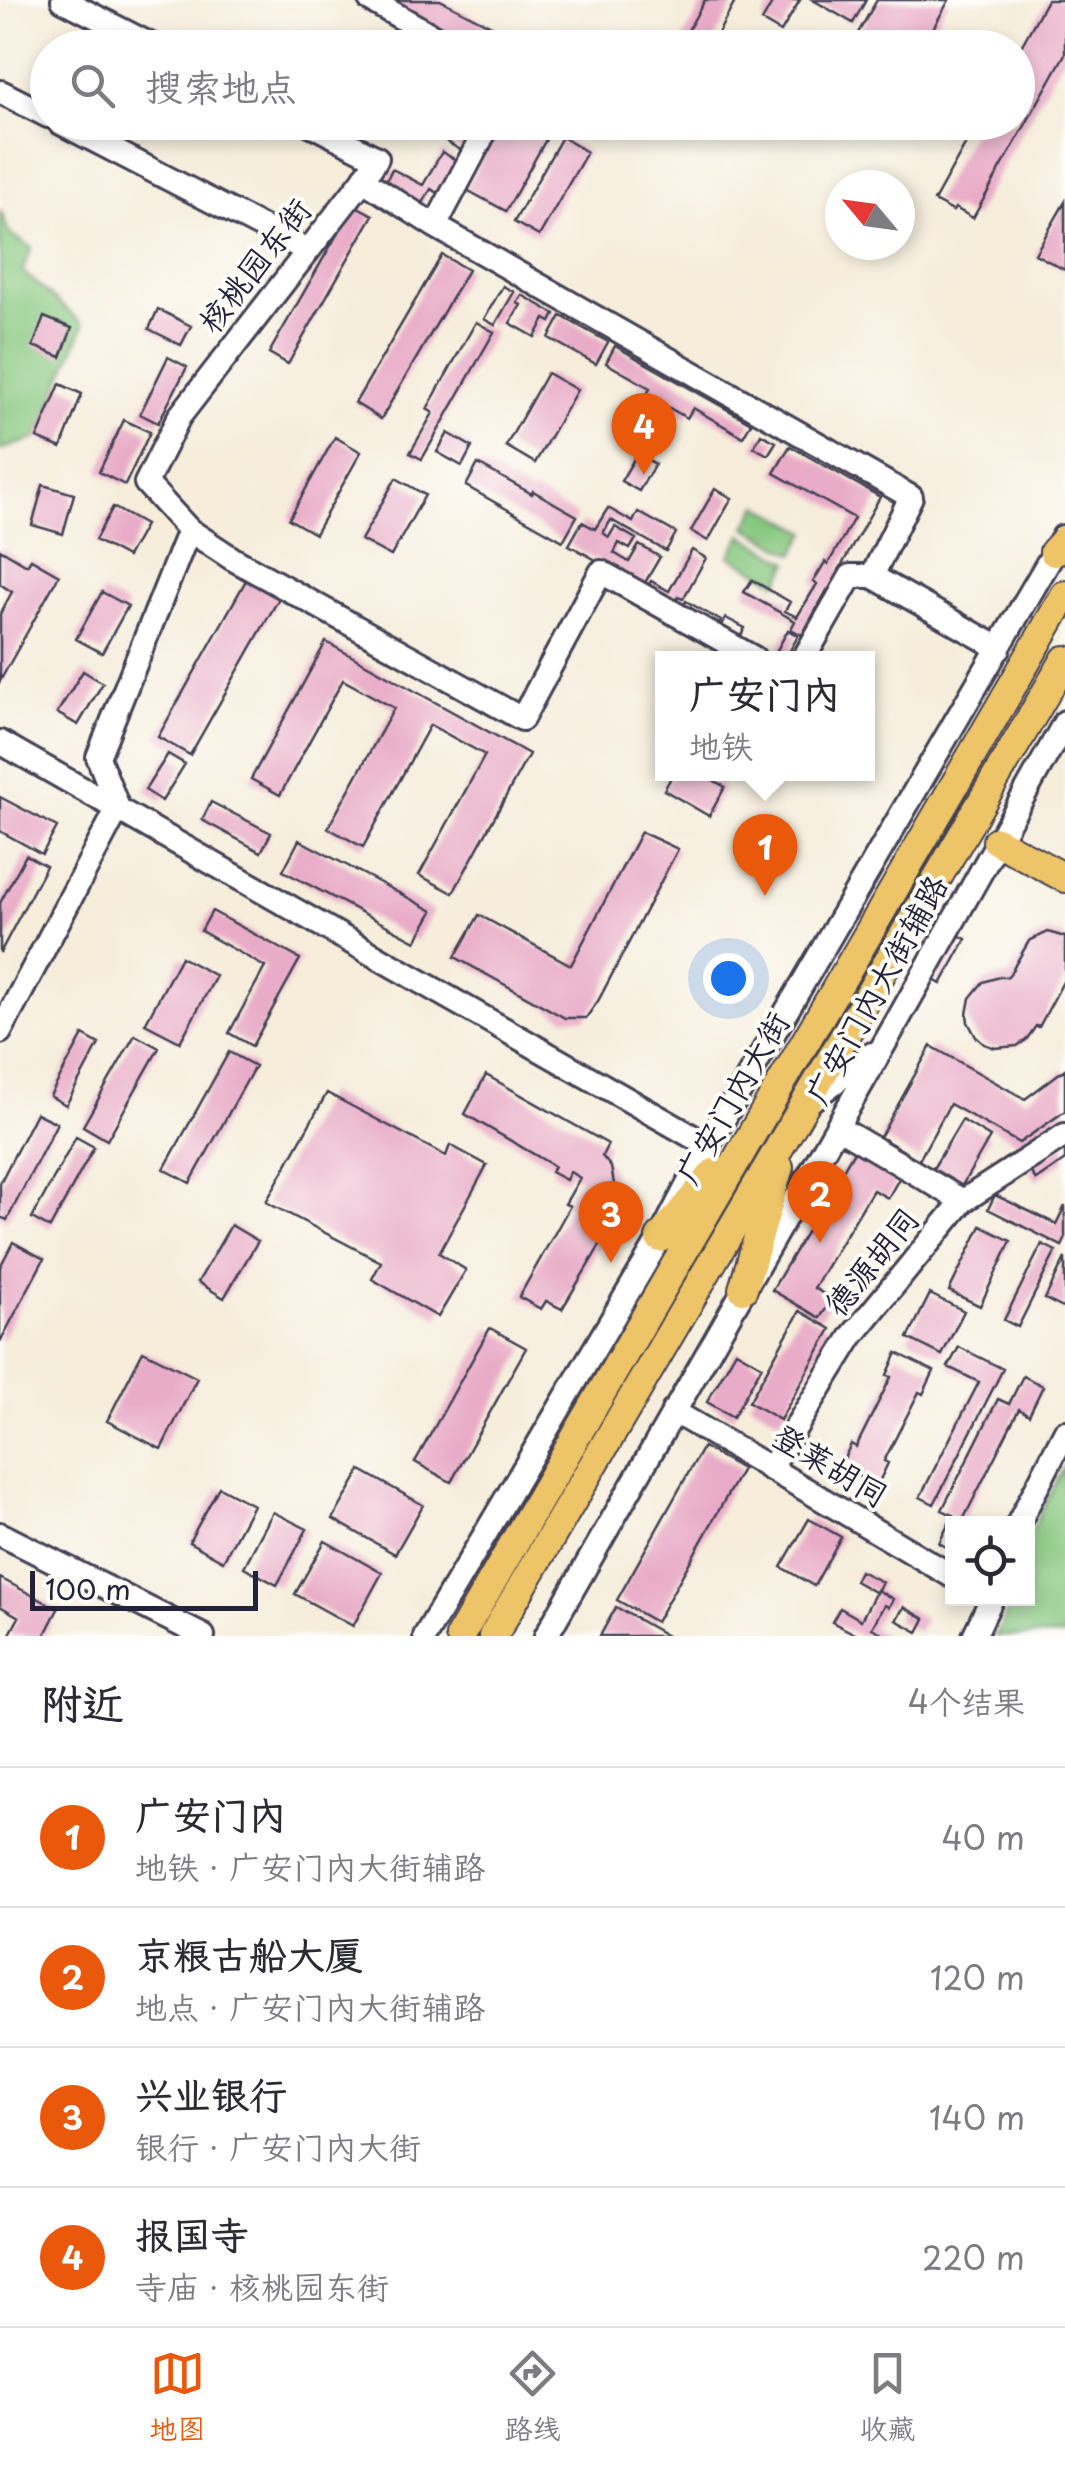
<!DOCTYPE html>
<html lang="zh">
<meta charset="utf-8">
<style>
:root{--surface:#fff;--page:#f2f2f3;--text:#2b2b33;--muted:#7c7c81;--line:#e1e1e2;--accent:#ea580c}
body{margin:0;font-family:"Playpen Sans","LXGW WenKai TC",sans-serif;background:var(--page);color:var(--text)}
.controls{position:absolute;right:30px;bottom:30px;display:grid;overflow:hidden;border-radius:0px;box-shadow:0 5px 15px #0003}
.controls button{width:90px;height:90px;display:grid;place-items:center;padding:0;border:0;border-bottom:2px solid var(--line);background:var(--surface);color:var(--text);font:50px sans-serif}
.compass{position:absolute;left:825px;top:170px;width:90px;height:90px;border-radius:50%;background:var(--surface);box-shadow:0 5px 15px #0003;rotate:299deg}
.scale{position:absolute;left:30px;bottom:25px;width:228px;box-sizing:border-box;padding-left:10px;border:5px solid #22223b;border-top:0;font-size:28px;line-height:35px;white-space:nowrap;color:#22223b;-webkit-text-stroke:8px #fdfcf7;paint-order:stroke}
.you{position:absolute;left:728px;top:978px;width:35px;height:35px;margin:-25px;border:8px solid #fff;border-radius:50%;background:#1a73e8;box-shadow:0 0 0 15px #1a73e833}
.badge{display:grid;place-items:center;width:65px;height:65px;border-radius:50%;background:var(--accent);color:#fff;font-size:32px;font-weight:700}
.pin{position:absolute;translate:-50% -82px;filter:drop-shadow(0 2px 5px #0008)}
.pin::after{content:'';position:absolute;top:52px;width:35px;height:30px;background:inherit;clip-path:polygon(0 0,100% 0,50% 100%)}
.popup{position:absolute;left:655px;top:651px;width:220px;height:130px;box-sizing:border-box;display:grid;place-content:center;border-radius:0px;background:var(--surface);filter:drop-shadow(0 2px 8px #0005);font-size:32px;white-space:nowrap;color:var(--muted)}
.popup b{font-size:38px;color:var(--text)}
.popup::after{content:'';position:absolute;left:50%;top:100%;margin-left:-20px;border:20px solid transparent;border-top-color:var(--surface)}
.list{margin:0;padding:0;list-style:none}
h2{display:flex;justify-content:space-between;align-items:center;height:130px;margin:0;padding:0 40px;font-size:42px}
h2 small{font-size:32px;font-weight:400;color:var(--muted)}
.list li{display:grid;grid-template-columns:65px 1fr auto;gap:30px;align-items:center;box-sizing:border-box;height:140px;padding:0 40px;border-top:2px solid var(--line)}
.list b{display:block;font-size:38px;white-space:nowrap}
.list p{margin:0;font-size:32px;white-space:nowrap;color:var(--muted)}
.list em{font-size:32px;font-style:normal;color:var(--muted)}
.icon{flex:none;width:55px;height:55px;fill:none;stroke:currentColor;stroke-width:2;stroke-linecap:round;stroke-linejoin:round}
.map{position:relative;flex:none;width:1065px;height:1636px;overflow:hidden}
.search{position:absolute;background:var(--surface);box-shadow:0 5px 15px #0003;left:30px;right:30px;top:30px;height:110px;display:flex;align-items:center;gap:25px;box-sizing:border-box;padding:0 35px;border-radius:55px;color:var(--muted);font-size:38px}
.sheet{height:690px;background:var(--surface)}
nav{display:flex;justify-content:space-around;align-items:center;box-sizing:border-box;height:140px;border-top:2px solid var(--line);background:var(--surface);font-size:28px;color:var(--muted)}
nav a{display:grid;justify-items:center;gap:5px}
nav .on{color:var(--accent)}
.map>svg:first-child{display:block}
</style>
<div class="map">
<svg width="1065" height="1636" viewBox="0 0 1065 1636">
<defs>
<pattern id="grass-tufts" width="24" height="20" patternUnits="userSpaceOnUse" patternTransform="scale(2.5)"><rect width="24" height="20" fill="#86c77f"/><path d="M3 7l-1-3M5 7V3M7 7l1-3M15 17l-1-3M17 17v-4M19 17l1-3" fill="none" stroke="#6da169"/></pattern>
</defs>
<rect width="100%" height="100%" fill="#fdfcf7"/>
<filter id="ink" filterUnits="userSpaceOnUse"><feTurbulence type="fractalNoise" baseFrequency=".01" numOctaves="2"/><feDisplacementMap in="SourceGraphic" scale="20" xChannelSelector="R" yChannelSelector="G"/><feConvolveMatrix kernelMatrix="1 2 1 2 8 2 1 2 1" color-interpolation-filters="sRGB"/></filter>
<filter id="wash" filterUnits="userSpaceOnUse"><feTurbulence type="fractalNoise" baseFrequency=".0048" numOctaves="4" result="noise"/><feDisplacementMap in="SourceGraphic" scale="40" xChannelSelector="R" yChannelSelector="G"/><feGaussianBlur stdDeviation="2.25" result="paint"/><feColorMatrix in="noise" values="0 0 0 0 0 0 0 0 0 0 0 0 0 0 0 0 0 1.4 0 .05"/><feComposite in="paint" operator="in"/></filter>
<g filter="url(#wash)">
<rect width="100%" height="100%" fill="#f6eddb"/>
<path fill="url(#grass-tufts)" stroke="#54745d" stroke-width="2.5" d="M759,505L807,532L794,554L746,527Z
M742,535L789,562L778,583L730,556Z"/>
<path fill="#86c77f" stroke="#54745d" stroke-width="2.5" d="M0,210L9,233L32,248L22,271L84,325L37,438L0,450Z
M1065,1465V1636H995L1014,1599L1028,1598V1537Z"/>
<g id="blocks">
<path fill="#e9acc8" d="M378,0H440L513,37L507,48H470Z
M705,0H736L710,48H678Z
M774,0H800L781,32L762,21Z
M813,0H866L853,23Z
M877,0H949L922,48H884L858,33Z
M1047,0H1065V54L973,218L955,208L953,211L934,201L978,122H1018V52Z
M458,122H481L464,152L447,142Z
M502,122H529L549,134L506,211L465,189Z
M562,137L587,152L539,236L514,222Z
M442,152L459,162L440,194L431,189L422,205L384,185L392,169L423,185Z
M1065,202V270L1035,254Z
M354,205L373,215L288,364L269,353Z
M442,255L468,270L381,419L355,403Z
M503,286L514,292L495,325L484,319Z
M522,295L555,314L551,322L545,319L535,337L510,323L521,305L517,303Z
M158,309L191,326L181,345L149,329Z
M561,316L608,342L596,364L549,338Z
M44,317L72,328L61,357L33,346Z
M476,322L494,332L422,459L410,453L433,413L427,409Z
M615,346L751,423L743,437L693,408L687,418L647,395L650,388L606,363Z
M168,357L187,367L158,423L140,414Z
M547,373L577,390L535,463L506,446Z
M60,384L82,394L61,448L37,438Z
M124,420L150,432L125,485L99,472Z
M448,433L472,447L462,466L437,452Z
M761,434L776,442L768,455L754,447Z
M335,437L361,452L315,534L289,519Z
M790,446L880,497L839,570L843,572L831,593L827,590L802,635L791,629L795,621L744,592L752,580L790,602L785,611L797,617L817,584L813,582L825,562L828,564L854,518L774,473Z
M637,454L655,464L639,491L621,481Z
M478,464L532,494L533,491L577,516L563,541L466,486Z
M396,478L425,495L391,556L361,540Z
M43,485L74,494L63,534L32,525Z
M715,489L732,498L708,541L691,531Z
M113,507L145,525L127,557L95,540Z
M608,508L633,522L638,512L676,533L666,551L611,520L603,533L609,537L615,527L636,539L630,549L619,543L614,553L629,562L639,545L660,557L643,586L569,545L582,522L595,529Z
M0,549L27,565L31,559L59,575L0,681V614L12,592L0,584Z
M692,550L706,558L683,599L678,597L674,605L646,589L651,581L669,591Z
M249,575L282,593L190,755L158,737Z
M102,592L128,606L102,653L76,639Z
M686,601L721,621L717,629L682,609Z
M726,618L745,628L738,641L719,630Z
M788,630L798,636L787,656L777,650Z
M326,642L529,754L453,893L419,875L485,755L430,725L363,847L328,828L394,708L343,680L280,795L251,779Z
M83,671L103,683L78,725L57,713Z
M168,754L185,764L162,801L145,790Z
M673,774H703L725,787L709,816L664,790Z
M0,797L57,827L42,854L0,831Z
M211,802L271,833L261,852L202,820Z
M641,832L678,849L598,1001L586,1018H565L455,957L479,915L571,965Z
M299,840L433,911L416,941L283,871Z
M26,855L46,866L0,953V903Z
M212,911L300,959L252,1046L229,1033L265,967L201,931Z
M953,932L966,939L941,984L928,977Z
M1048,932L1065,937V978L1039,1027L1036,1026L1026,1040L1017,1046L995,1048L984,1044L976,1037L968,1022L967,1014L970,998L983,982L999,977H1008L1029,941Z
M181,957L216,976L180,1042L145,1024Z
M83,1035L99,1044L66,1105L50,1096Z
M135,1035L159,1048L107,1140L83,1126Z
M931,1046L1025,1099L1065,1069V1111L1019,1143L950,1104L919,1160L880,1137Z
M229,1052L255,1066L190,1183L164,1169Z
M486,1075L608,1144L602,1156L611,1167L614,1184L604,1204L620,1212L562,1309L546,1301L541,1309L519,1297L570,1206L565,1204L580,1178L570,1172L566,1180L551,1172L554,1166L465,1114Z
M327,1093L446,1156L450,1145L487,1165L439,1253L466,1270L438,1317L372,1279L381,1262L266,1202Z
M36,1113L57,1123L7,1220L0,1217V1183Z
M962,1120L990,1137L960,1189L931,1172Z
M76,1137L94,1147L50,1228L32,1218Z
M1065,1143V1160L1036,1180L1028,1168Z
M856,1148L901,1175L888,1198L873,1190L814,1288L832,1299L820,1318L772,1290Z
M995,1195L1056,1224L1065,1206V1240L1062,1246L988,1209Z
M231,1225L258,1241L224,1298L198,1282Z
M981,1226L1011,1241L980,1306L949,1291Z
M13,1242L44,1259L0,1342V1267Z
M1042,1244L1056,1251L1018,1327L1004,1320Z
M1065,1258V1309L1045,1299Z
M930,1294L964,1311L942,1355L908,1338Z
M800,1311L831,1329L780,1420L749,1402Z
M490,1328L526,1348L451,1482L415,1462Z
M959,1347L1003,1369L934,1504L920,1497L979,1382L948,1367Z
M143,1351L197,1378L161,1449L107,1421Z
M736,1351L762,1366L733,1417L707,1402Z
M897,1353L934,1371L923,1394L919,1392L884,1461L888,1463L877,1486L840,1467L851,1444L856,1447L891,1377L887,1375Z
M1023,1376L1043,1386L1029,1415L1019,1409L963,1520L969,1524H952V1550L939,1543L953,1515L942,1510L998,1399L1009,1404Z
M703,1447L742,1469L656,1622L617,1600Z
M361,1470L423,1505L395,1554L333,1519Z
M219,1487L253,1505L223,1561L189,1542Z
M273,1512L307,1529L277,1585L244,1567Z
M809,1519L841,1537L814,1586L781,1567Z
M325,1541L382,1573L353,1626L295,1594Z
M860,1571L882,1582L876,1593L855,1581Z
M0,1578L58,1609L44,1636H9L19,1617L0,1606Z
M877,1590L893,1599L889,1607L884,1605L872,1628L888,1636H859L832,1622L840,1608L861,1620Z
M616,1607L667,1636H600Z
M904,1607L925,1619L918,1632L896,1620Z"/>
</g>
</g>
<g filter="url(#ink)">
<use href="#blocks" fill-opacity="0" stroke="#424053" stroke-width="2.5"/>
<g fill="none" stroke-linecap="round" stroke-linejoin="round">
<g stroke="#424053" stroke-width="28">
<path id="minor" d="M63,0L157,48
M370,0L454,48
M1,92L48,116
M59,122L308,251
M306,122L377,158L363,180
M435,226L490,122
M189,530L233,559L522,719L601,572L754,658
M804,658L851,576H872L999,648
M0,742L695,1138L709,1144
M0,1032L118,808L98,757L189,530L146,483L179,417L363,180L435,226L911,497L872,576
M810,1101L872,1054
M837,1127L963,1201
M673,1411L952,1576
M770,1469L852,1336L963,1201L1065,1135
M1018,1524L1065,1432
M0,1534L203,1636
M425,1636L660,1238L709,1144L1063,537
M546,1636L886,1041L1065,722
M974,1636L992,1598"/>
</g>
<g stroke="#424053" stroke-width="32">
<path id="major" d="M1054,552L1065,540
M997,841L1065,878
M660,1238L714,1173
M743,1289L779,1167
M460,1636L1065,595
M493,1636L1065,660"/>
</g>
<use href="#minor" stroke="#fff" stroke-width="22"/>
<use href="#major" stroke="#eec469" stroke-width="28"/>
</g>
</g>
<g text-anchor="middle" stroke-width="8" stroke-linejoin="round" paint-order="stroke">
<g font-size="32" fill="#22223b" stroke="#fdfcf7">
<text transform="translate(255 266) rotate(-52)" y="11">核桃园东街</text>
<text transform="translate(877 990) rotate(-61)" y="11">广安门内大街辅路</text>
<text transform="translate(733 1098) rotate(-60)" y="11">广安门内大街</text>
<text transform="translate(872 1262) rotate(-51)" y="11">德源胡同</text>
<text transform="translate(830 1466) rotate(31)" y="11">登莱胡同</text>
</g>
</g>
</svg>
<div class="controls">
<button><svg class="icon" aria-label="locate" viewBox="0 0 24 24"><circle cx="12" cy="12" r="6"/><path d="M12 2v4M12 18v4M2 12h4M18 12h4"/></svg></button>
</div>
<svg class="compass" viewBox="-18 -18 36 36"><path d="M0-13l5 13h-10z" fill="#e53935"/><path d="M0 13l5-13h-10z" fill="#7c7c81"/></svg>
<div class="scale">100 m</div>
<div class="you"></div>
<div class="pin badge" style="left:765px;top:896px">1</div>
<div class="popup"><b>广安门内</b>地铁</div>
<div class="pin badge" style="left:820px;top:1243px">2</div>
<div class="pin badge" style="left:611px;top:1263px">3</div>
<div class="pin badge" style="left:644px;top:475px">4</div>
<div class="search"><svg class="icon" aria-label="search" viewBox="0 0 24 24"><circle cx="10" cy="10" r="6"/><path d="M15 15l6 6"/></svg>搜索地点</div>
</div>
<section class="sheet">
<h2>附近<small>4个结果</small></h2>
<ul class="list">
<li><span class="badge">1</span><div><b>广安门内</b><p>地铁 · 广安门内大街辅路</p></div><em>40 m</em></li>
<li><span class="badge">2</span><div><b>京粮古船大厦</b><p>地点 · 广安门内大街辅路</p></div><em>120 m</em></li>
<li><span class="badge">3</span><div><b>兴业银行</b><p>银行 · 广安门内大街</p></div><em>140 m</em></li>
<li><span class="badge">4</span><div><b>报国寺</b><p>寺庙 · 核桃园东街</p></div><em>220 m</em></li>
</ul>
</section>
<nav>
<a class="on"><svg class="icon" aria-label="map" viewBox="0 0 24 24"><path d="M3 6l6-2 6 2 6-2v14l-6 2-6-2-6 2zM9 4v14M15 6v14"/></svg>地图</a>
<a><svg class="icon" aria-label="directions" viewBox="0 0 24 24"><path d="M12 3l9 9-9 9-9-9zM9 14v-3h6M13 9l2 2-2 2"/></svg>路线</a>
<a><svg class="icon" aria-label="saved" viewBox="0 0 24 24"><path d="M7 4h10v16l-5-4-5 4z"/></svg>收藏</a>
</nav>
